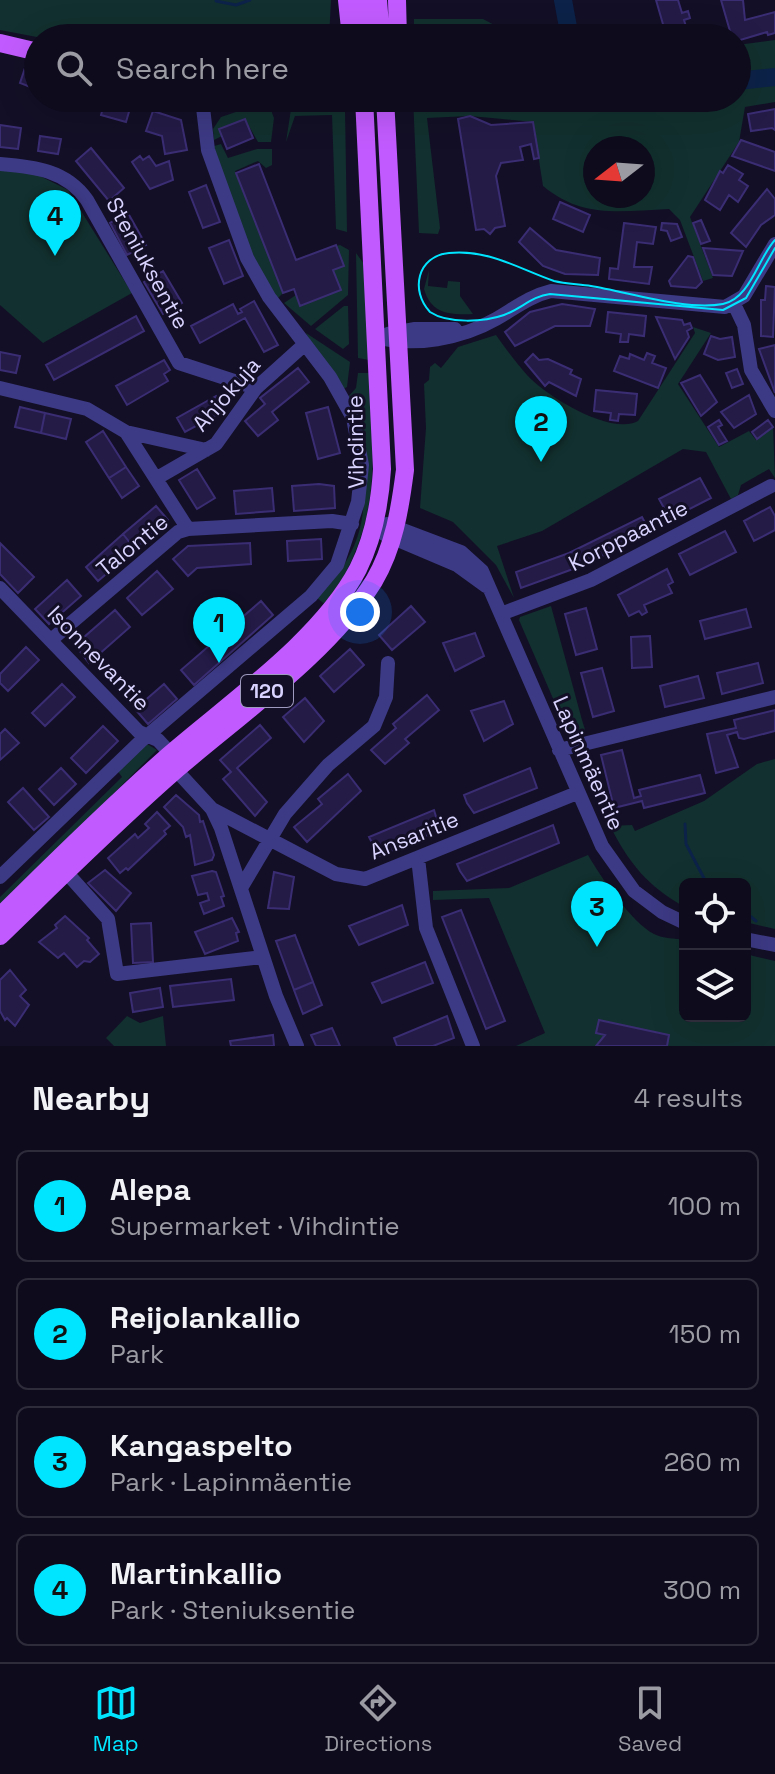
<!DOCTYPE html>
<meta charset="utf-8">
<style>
:root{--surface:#0e0b1c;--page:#171425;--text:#f1f3f6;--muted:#9b9ba3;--line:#2e2b3b;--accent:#00e5ff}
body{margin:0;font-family:"Space Grotesk",sans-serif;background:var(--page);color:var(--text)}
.controls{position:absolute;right:24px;bottom:24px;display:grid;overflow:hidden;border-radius:12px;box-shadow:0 8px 32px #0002}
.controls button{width:72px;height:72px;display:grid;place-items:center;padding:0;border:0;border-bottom:2px solid var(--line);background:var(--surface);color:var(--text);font:40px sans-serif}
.compass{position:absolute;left:583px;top:136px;width:72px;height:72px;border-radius:50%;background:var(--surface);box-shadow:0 8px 32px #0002;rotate:253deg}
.you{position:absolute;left:360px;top:612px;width:28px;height:28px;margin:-20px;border:6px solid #fff;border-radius:50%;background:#1a73e8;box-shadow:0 0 0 12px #1a73e833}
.badge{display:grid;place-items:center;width:52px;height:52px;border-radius:50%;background:var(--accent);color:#111;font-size:26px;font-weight:700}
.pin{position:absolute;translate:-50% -66px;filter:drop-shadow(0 2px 4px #0008)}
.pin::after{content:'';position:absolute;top:42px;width:28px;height:24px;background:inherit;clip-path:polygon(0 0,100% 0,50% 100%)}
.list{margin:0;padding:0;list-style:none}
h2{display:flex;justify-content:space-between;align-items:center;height:104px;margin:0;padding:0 32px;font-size:34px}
h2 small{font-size:26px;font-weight:400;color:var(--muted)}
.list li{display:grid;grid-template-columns:52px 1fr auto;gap:24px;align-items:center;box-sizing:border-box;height:112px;margin:0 16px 16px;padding:0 16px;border:2px solid var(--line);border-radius:12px}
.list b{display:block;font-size:30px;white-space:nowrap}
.list p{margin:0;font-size:26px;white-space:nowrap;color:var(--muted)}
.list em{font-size:26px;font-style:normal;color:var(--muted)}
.icon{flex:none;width:44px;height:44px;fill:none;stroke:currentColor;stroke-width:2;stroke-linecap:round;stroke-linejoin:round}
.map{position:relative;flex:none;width:775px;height:1046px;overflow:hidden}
.search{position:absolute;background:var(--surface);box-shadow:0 8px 32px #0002;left:24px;right:24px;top:24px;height:88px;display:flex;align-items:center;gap:20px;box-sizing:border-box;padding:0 28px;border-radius:44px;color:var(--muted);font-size:30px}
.sheet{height:616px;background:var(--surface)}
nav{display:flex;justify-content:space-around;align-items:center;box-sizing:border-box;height:112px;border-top:2px solid var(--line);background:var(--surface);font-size:22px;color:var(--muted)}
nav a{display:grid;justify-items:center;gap:4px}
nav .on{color:var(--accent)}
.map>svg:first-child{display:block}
</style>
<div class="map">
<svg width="775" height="1046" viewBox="0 0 775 1046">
<rect width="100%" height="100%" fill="#130f26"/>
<path fill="#12302f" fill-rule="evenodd" d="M0,0H331L329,38H42L0,30Z
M414,19H483L519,38H414Z
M775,40V102L745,107L739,142L690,217L713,278L703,281L680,220L669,209C620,211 583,219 543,186L533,122L470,116L427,118L440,228L438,234L419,233L413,98H737V45ZM595,148H643V196H595Z
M321,101L345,108L347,232L336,229L332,115L295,116L286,142L291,109Z
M257,105H269L274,118L271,142H258L245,119L219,129L222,136L214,140L213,129L221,117Z
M221,144L228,158L257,149H272V165L266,168L258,161L235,171L283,293L277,299L257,268L218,162L214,146Z
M0,169L38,175L68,190L132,293L43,343L0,305Z
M340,245L349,250L348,295L311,326L284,303L296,295L301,306L340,290L333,270L344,266L336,246Z
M356,253L364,264L369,360L358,358Z
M429,270L428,286L447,288L448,281L460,282V296L473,314C450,315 431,314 424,289Z
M344,306H348L349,344L343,349L315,329Z
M693,327L711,333L678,384L719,447L749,431L756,440L773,427L775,478L769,469L741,485L738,495L731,499L706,452L683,449L542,531L497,546L514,598L496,565L453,522L420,508L426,428L424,384L429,380L430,367L435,363L441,368L458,347L496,335C506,349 516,363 527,375C546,396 611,436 638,421L695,333Z
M306,333L350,362L347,387L343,389L313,348Z
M358,373H369C374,472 382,518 327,606L317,598C383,532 365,478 348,397L356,388Z
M551,606L582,720L586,733H568L519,620L520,617Z
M147,744L157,750L0,907V897L122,777L117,770Z
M775,759V929L745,922V884H685V907C648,887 629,863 610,826L632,825L635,831L704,801L757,764Z
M588,855C601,877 631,922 654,934C663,939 675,938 685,940V1016H745V954L775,961V1046H516L545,1033L489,898L433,900V891L509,888Z
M127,1016L140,1023L163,1016L166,1046H114L106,1038Z"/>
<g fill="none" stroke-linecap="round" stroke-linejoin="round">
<path stroke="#0c2248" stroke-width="3" d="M216,1L236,5L250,0
M685,824L686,844L707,884
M745,912L756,921"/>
<path stroke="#0c2248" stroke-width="18" d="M563,0L570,38
M737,81L775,77"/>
</g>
<path fill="#241b47" stroke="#3b2d73" stroke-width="2" d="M656,0H678L682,13L688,11L690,18L684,20L688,33L667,38Z
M721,0H743L745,20L775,12V33L768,35L767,32L737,41L732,38Z
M27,62L38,65V90L20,83Z
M106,98H133L126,122L101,115Z
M775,109V130L772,128L751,131L748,114Z
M153,111L181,120L187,150L165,154L162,136L146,131Z
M470,116L491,125L533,122L539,158L534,159L531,144L520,147L523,160L501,163L496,176L505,226L495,228L490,234L484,229L476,230L458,119Z
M245,119L253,138L227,149L219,129Z
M0,125L21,128L18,149L0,147Z
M40,136L61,139L58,154L38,151Z
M741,140L775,152V171L732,156Z
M91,148L124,188L109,201L76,161Z
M140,156L143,160L149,156L156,166L169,161L173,180L150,189L132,162Z
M259,164L296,260L336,245L344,266L333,270L341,290L300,306L294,289L283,293L236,173Z
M728,165L743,174L739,180L748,186L738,202L729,195L720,210L705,200L720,171L723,173Z
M206,185L220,222L203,228L189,192Z
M767,189L775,199V215L761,225L746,247L731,233Z
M560,202L590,215L583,232L553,219Z
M128,213L146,245L127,255L110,223Z
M701,220L710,241L701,244L693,223Z
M624,223L656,227L653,244L637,242L634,267H652L649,284L609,279L610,268L618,269Z
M662,223L677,224L682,237L671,241L667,231L661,230Z
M530,228L556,250L600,258L598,275L565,274L543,266L519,242Z
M229,240L243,276L224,284L209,248Z
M703,248L743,251L732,276L713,275Z
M688,256L693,257L702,282L696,288L671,286L669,281Z
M163,271L182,303L163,314L144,282Z
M766,286L775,287L773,337L761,336V300H765Z
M254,301L278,345L264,352L245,318L200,343L191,326L233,304L238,314L242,312L240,309Z
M562,304L595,309L590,326H555L515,346L505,332L530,312Z
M608,312L646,316L644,336L629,334L628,342H620L621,334L606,332Z
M136,316L144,331L54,380L46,365Z
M656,317L682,320L684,325L690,323L692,328L687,331L689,337L675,359Z
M711,336L720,339L732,337L735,357L718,360L704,354Z
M775,345V393L759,349Z
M0,352L20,356L16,373L0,370Z
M647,353L655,356L652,363L666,368L658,388L614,371L620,356L629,359L630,354L644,360Z
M533,354L539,360L548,359L572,370L570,374L581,379L576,396L549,382L545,386L525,362Z
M164,360L170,370L164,374L168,381L127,405L116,386Z
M298,368L309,382L272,412L278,420L258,436L245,421L265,404L260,398Z
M737,369L743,384L732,388L726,373Z
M700,375L717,402L701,416L681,383Z
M596,390L637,394L635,415L619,414L618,421L610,420L611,413L594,411Z
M749,395L756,414L734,428L721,412Z
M216,396L224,411L185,432L177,418Z
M20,407L45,413L41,433L15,427Z
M328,407L340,453L318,459L306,413Z
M45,413L71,419L66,439L41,433Z
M719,420L722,425L718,427L727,441L719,445L708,427Z
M768,420L773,427L757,439L752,432Z
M103,431L126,467L109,478L86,442Z
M126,467L139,486L122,498L109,478Z
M197,469L215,498L197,509L179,480Z
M700,478L711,498L670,519L659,499Z
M319,484L334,486L335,508L294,511L292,486Z
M272,488L274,511L236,514L234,491Z
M156,506L168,520L135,549L123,534Z
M770,507L775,516V530L754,541L744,521Z
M642,517L650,532L584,565L521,588L516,572L569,553Z
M725,531L736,552L690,575L679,554Z
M123,534L135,549L98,581L86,567Z
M321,539L322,559L288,561L287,541Z
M0,543L34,577L18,593L0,574Z
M250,543L251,564L197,568L188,576L173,559L188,546Z
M667,569L673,582L668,585L672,593L644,605L647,612L642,615L639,611L629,616L618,595Z
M157,571L173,589L142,615L127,598Z
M67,580L81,596L49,624L35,609Z
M261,601L273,615L194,685L181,670Z
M411,606L425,622L392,650L379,635Z
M586,608L597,649L576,655L565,614Z
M746,609L751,627L705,639L700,621Z
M115,610L130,627L89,663L75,645Z
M475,633L484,656L455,671L443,643Z
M650,636L652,667L632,668L631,637Z
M26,647L39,660L8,691L0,683V674Z
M350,649L364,665L334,692L320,676Z
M758,663L763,683L722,694L717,673Z
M602,668L614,711L593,717L581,673Z
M698,676L704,698L665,707L660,686Z
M62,684L75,697L45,726L32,713Z
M164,684L177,699L148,724L135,709Z
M427,695L439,710L405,739L409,743L385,764L371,750L396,728L393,724Z
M305,698L324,721L304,742L283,717Z
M504,701L513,724L484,741L471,711Z
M775,710V731L744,739L739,738L737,732L727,735L738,767L716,773L707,734L736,728L734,720Z
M260,725L271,738L237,768L267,802L255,816L223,779L231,772L220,760Z
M103,726L118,741L86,773L71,758Z
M5,729L19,743L0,760V734Z
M622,750L634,798L641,796L639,790L700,775L705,793L644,808L642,801L614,808L601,755Z
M61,768L76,784L54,805L39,789Z
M530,768L537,788L474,813L467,803L464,795Z
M348,774L361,791L307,842L294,827L322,804L318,799Z
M23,788L49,817L34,830L8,802Z
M176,795L199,815L200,822L203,821L214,855L212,860L195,865L190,835L186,837L183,827L164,807Z
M434,810L440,830L379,856L369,837Z
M157,812L170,826L164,831L166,834L128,870L126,868L120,873L108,858L135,834L138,838L149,828L145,824Z
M553,825L559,843L467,881L460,871L457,864Z
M105,870L131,893L116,911L88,883Z
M212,871L216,872L224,896L221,897L224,906L204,914L200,903L209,900L207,893L198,895L192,876Z
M274,872L294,877L289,909L268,908Z
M402,905L408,925L359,945L349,926Z
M461,910L505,1021L486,1029L442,917Z
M65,916L89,938L87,940L99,954L90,962L84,961L77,967L64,953L58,958L39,942L57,928L55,925Z
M232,918L239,932L236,933L238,941L205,954L195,932Z
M151,923L153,962L133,963L131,924Z
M295,935L313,982L294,990L276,941Z
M425,962L433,983L382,1003L372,983Z
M10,970L26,990L20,996L29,1005L15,1026L7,1018L5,1020L0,1011V980Z
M231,979L234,1000L173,1007L170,986Z
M313,982L322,1005L303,1014L294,990Z
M160,988L163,1007L133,1012L130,993Z
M447,1016L454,1038L433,1046H397L394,1038Z
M599,1020L669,1035L667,1046H596L605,1035L596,1033Z
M332,1028L340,1046H316L311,1035Z
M273,1035L274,1046H231L230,1041Z"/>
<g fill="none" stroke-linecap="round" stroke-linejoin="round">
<path stroke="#3d3a85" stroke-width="14" d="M0,164C35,167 66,170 87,200L179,363L256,388
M734,304L744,325L751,370L775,411
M388,334L415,329H455
M375,337C414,347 461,339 496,319C515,308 530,296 551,291L725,307L744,296L775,244
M0,388L87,409L126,432L188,529
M126,432L206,450
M157,478L216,444L256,388L305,344
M387,524L461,552L482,571L602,846L634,891L662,912L685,923
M384,534L457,565L486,586
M0,588L139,732L158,740L171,754
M501,614L591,580L771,486
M51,640L178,532L188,529L332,521L352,524
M559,750L775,697
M176,770L212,809L221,828L276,996L297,1046
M212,809L336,874L365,879L577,793
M418,858L426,928L473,1046
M66,872L108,919L117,974L263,957
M0,877L141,741L311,596L337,565L358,502L362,465L353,418L330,377L269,297L247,258L208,150L202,99
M241,888L285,814L328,765L374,726L386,697L388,663
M745,939L775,945"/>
<path stroke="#c25bff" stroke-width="18" d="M347,0L351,38
M362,0L363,38
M378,0L381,38
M397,0L398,38
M0,43L38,52
M190,98H219
M0,916C55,862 110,807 168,756C229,703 321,640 358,569C374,537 380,503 382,469L364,98
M0,936C58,880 116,822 177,769C241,714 330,652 374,581C394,547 400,509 405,470L385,98"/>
<path stroke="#00e5ff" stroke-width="2" d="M775,240C758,258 750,299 723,304C686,311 628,292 591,286C579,284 566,284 554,281C519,269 489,249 449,253C417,256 410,291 430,312C448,324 484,322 504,315C521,309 532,296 550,294L723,310L746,298L775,248"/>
</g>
<g text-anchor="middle" stroke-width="6" stroke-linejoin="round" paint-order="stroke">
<rect fill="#130f26" stroke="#9e99be" stroke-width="2" x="241" y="675" width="52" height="32" rx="6"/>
<g font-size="20" font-weight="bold" fill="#d9d4ff">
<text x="267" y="698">120</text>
</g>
<g font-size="22" fill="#d9d4ff" stroke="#130f26">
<text transform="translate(148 263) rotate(61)" y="8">Steniuksentie</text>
<text transform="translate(226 394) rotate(-49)" y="8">Ahjokuja</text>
<text transform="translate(355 442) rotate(-91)" y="8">Vihdintie</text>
<text transform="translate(628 535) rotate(-27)" y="8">Korppaantie</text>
<text transform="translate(132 545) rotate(-39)" y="8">Talontie</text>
<text transform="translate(99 658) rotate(46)" y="8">Isonnevantie</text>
<text transform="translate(589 763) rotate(66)" y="8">Lapinmäentie</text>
<text transform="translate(414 835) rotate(-22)" y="8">Ansaritie</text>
</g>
</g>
</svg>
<div class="controls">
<button><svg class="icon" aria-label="locate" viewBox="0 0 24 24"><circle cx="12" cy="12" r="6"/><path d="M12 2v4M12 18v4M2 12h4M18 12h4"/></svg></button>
<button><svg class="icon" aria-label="layers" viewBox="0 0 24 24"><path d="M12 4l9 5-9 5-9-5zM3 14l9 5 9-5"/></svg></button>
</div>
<svg class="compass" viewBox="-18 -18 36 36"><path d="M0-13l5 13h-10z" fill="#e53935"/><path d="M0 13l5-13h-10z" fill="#9b9ba3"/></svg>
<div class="you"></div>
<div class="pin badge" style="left:219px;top:663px">1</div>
<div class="pin badge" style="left:541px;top:462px">2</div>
<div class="pin badge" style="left:597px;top:947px">3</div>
<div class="pin badge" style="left:55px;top:256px">4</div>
<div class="search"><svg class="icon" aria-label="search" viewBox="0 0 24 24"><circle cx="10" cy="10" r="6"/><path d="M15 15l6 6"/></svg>Search here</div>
</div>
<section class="sheet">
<h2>Nearby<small>4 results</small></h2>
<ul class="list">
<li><span class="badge">1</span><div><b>Alepa</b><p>Supermarket · Vihdintie</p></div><em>100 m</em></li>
<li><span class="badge">2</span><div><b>Reijolankallio</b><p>Park</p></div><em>150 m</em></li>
<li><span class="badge">3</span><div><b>Kangaspelto</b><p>Park · Lapinmäentie</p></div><em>260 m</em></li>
<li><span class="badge">4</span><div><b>Martinkallio</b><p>Park · Steniuksentie</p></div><em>300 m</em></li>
</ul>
</section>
<nav>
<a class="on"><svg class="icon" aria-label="map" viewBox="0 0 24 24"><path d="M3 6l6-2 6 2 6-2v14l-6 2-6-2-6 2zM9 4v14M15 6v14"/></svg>Map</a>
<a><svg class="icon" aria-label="directions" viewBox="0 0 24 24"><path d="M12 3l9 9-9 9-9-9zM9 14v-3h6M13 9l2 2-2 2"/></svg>Directions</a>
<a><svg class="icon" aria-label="saved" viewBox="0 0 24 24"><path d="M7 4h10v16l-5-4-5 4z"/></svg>Saved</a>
</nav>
